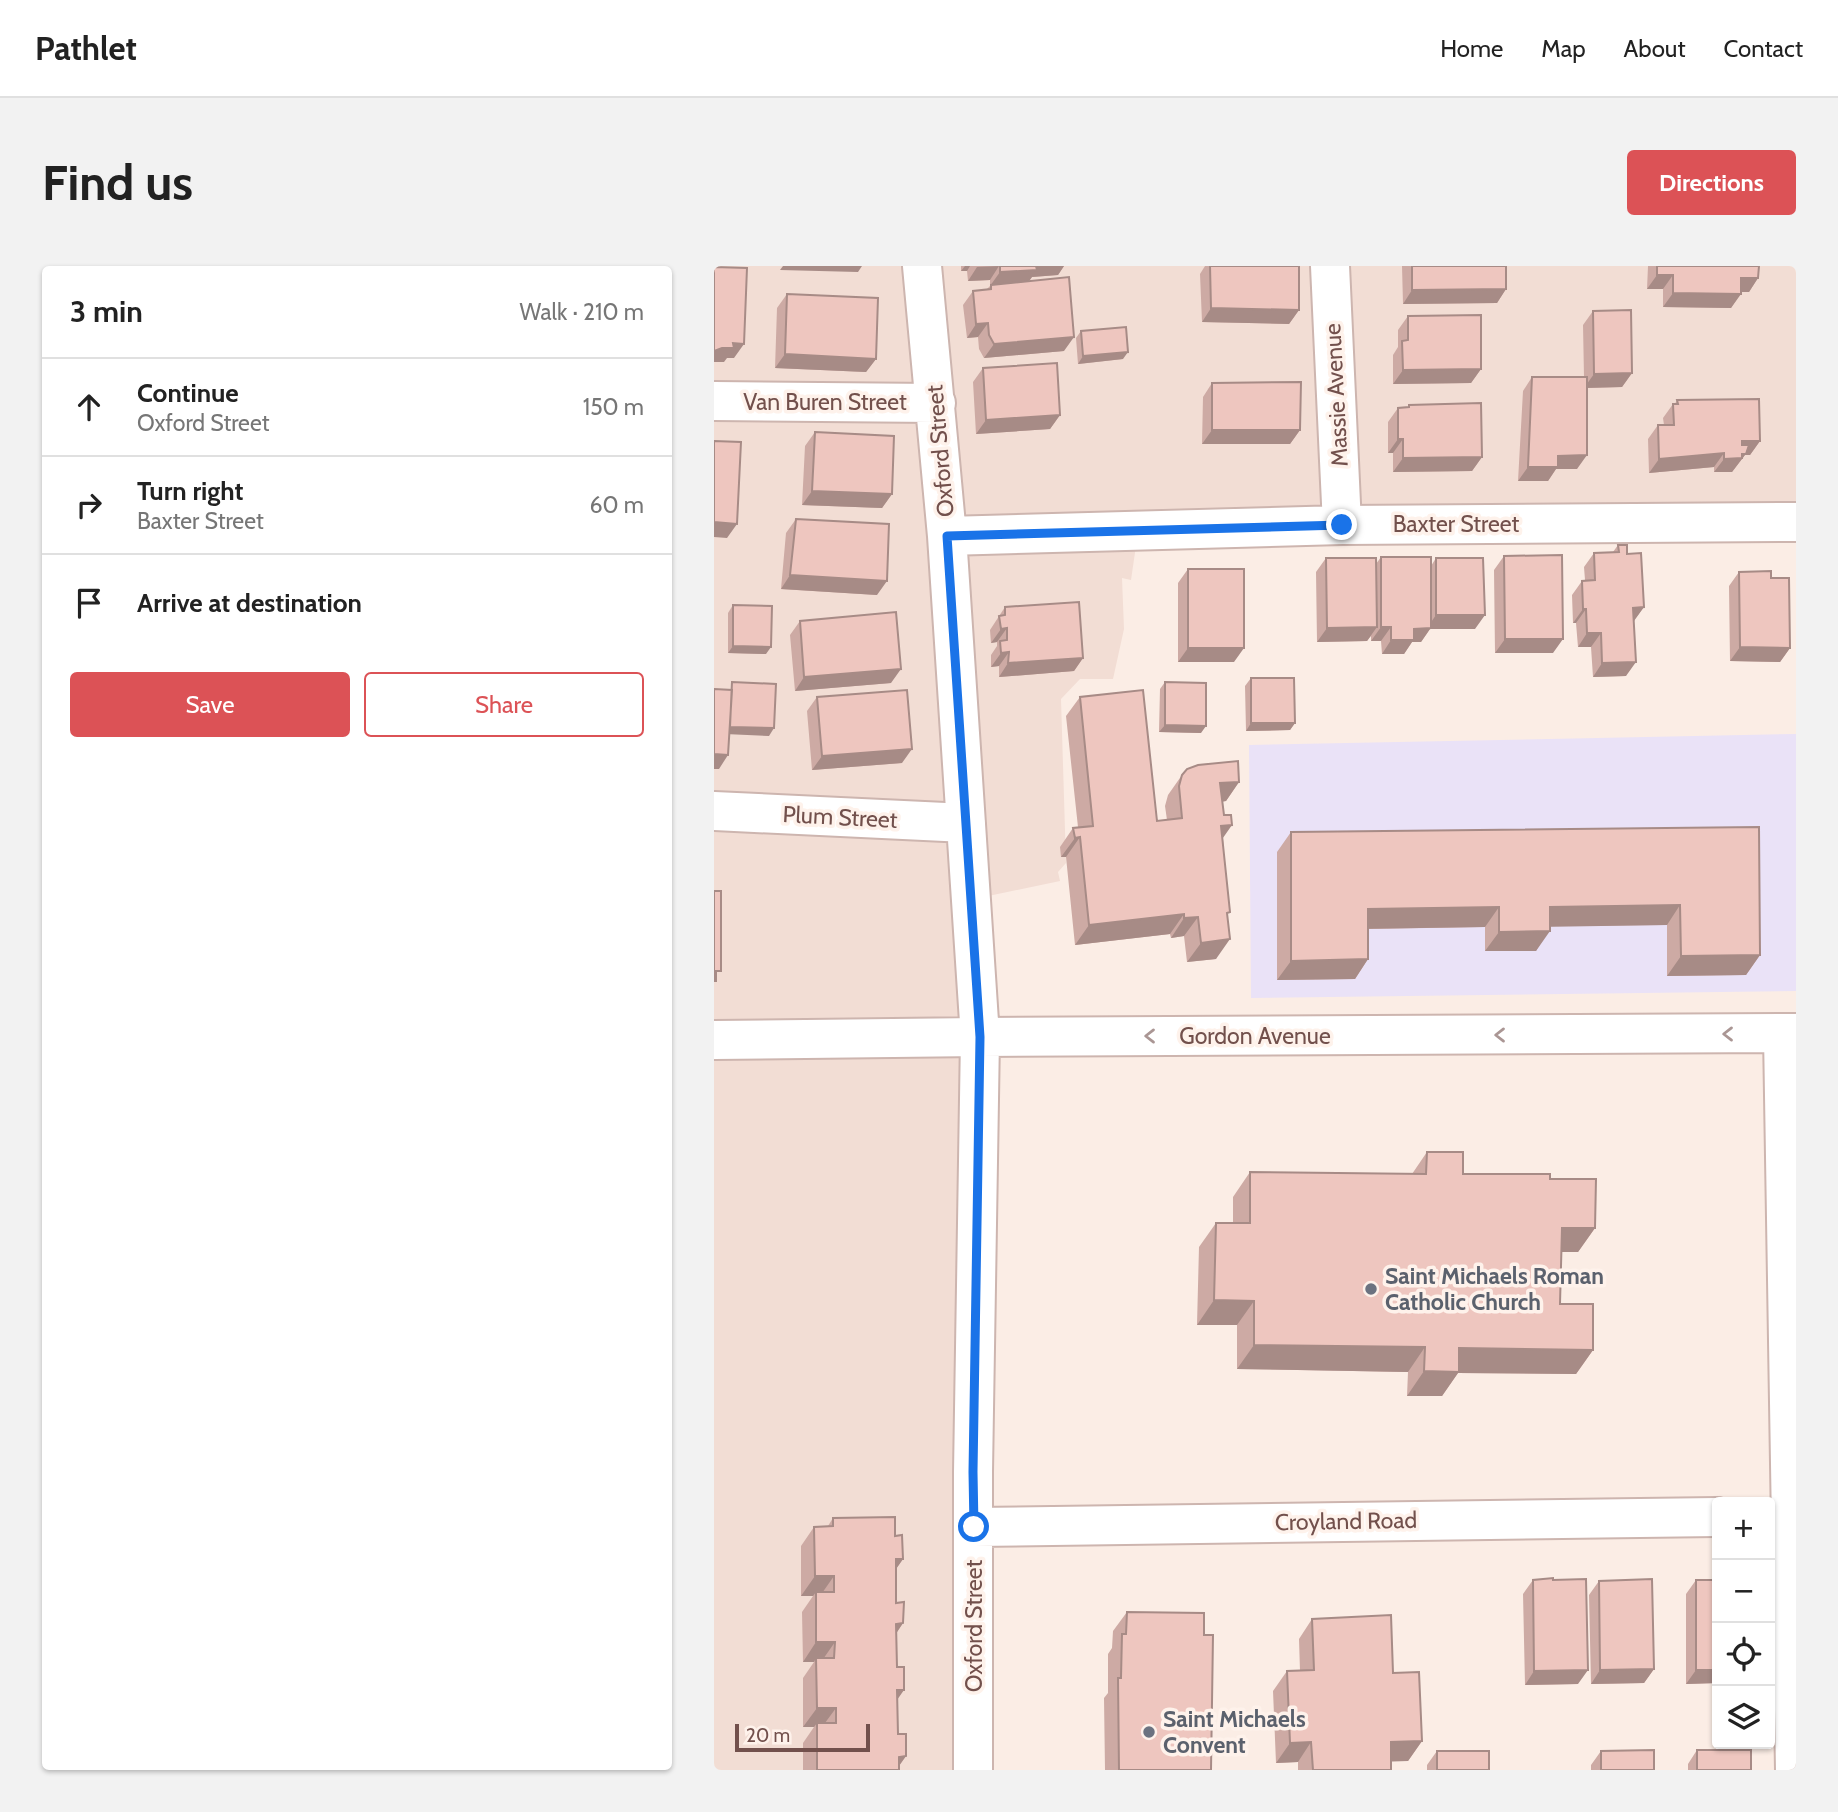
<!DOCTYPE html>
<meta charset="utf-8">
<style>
:root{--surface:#fff;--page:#f2f2f2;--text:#222;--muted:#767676;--line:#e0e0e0;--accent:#dc5256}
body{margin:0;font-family:Cabin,sans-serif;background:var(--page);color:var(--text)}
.controls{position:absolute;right:21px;bottom:21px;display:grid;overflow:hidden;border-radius:7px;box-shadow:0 2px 5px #0004}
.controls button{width:63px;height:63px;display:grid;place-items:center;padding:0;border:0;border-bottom:2px solid var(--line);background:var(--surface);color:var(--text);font:35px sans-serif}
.scale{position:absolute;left:21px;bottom:18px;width:135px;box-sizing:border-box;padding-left:7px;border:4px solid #72504c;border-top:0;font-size:19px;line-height:24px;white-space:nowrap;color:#72504c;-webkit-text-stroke:5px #fef2eb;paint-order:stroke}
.stop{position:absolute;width:21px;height:21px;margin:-16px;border:5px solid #1a73e8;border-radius:50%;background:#fff}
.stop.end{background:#1a73e8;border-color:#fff;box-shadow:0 2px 7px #0008}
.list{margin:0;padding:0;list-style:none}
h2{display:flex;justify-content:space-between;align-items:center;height:91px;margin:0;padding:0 28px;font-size:30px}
h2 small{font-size:23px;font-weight:400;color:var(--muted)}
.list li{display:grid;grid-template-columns:46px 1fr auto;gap:21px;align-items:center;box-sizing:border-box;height:98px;padding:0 28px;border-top:2px solid var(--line)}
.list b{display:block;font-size:26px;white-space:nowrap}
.list p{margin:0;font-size:23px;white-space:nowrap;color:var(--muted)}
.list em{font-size:23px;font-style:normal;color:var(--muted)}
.actions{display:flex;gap:14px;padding:21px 28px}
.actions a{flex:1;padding:16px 0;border:2px solid var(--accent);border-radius:7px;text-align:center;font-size:24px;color:var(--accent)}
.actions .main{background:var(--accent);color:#fff}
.icon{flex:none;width:38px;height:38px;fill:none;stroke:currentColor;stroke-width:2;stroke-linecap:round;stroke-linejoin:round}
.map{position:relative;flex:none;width:1082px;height:1504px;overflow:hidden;border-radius:7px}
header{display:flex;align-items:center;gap:42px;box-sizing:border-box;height:98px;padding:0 35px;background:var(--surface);border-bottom:2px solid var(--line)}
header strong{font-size:33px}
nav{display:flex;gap:38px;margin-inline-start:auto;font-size:24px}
.intro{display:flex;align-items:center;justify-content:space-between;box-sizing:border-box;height:168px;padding:0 42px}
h1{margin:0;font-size:49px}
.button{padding:18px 32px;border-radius:7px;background:var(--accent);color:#fff;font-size:24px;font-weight:700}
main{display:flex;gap:42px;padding:0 42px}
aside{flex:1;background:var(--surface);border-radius:7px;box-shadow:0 2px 5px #0004}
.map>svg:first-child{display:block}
</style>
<header>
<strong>Pathlet</strong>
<nav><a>Home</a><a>Map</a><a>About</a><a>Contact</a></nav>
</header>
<div class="intro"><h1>Find us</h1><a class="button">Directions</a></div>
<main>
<aside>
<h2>3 min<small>Walk · 210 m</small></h2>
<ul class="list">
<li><svg class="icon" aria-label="ahead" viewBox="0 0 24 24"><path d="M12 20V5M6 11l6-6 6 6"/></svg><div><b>Continue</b><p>Oxford Street</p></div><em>150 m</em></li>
<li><svg class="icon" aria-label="right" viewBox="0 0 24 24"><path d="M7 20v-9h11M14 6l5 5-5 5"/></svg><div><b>Turn right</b><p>Baxter Street</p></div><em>60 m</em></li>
<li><svg class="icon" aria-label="arrive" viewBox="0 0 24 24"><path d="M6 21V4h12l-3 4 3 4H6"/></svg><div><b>Arrive at destination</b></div></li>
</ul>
<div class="actions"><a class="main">Save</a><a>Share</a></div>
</aside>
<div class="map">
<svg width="1082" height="1504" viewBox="0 0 1082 1504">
<rect width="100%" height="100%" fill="#fbede5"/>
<path fill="#f2ddd4" d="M0,0H1082V252L424,266L417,314L408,312L410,363L399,413H366L347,433L352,597L344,606L346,615L255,634L239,1238L242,1256L238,1293V1504H0Z"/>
<path fill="#eae2f7" d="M1082,468V725L537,732L535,479Z"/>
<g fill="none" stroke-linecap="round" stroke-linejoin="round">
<g stroke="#cdb5af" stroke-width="42">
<path id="minor" d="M208,0L233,270L266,771L259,1206V1504
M616,0L628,259
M0,135L222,137
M233,270L628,259L1082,256
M0,545L252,557
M1069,768L1081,1504
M0,774L266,771L1082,767
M260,1261L1003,1251"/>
</g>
<use href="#minor" stroke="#fff" stroke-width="38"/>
</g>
<path fill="#cdaaa4" d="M247,0H350L344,9L318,11L315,15L350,85L270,92L265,83L264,71L253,72L249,39L259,25L273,23L276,20V14L254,15L253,5H247Z
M491,0H585V44L575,58L488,56L486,8Z
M688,0H792V23L783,37L689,38Z
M934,0H1045L1044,12L1035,26H1027L1017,42L949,41V23H933Z
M73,28L162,93L152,106L61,102L63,42Z
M879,45L918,107L908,121L873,122L863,203H842L834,215H804L809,125L818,111H870L869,59Z
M694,50L767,103L757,117L679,118V89L684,81V64Z
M367,65L409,93L364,98L362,72Z
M269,102L346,149L336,163L262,168L259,116Z
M498,117L586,164L576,178H488L489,131Z
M963,134L1046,175L1036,189H1031L1018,206H1000V201L935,207L934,173L944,159H950L949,152L959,138H961Z
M695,139L768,191L758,205L679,206V187H674V156L684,142L694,141Z
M101,166L178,228L168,242L88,239L91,180Z
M82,253L163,329L67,323L72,267Z
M904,279L913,288L930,341L919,355L912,410L879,411L877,381H864L862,357H859L858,329L868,315L871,314L870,301L880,287L899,286Z
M790,290L839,387H781L780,304Z
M667,291L717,300L722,292L761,363H716L707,376H698L690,388H668L667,375H657V370L653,375L603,376L602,306L612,292L662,298Z
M474,303L520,396H464V317Z
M1025,306L1057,312L1076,382L1066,396L1016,395L1015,320Z
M19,339L52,388L14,387V347Z
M291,341L369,392L360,405L285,411V400L277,401V389L283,380V376L277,377L276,364Z
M86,355L177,417L81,425L76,369Z
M537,412L581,457L576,464L532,465L531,420Z
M451,416L487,467L445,466L446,423Z
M103,431L188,497L98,504L93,445Z
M366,431L443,555L453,554L451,540L454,529L468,509L525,516L512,535L508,536L509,572L514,649L502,693L473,696L470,670L457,672L456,668L361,679L352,591H347L346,581L359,562L364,561L352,450Z
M1045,561L1046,689L1032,709L953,710V659L836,660L822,685H771V661L654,663V693L641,713L563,714V586L577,566Z
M713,886L749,908L836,913L881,962L864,986H847L846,1038L879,1084L862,1108L744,1107L728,1130H693L694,1106L523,1103V1059H483L485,981L502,957H519V931L536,906L698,908Z
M119,1252L181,1270L189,1293L182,1303V1337L189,1357L182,1367L184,1468L192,1490L185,1500V1504H89V1477L100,1461H89V1412L100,1396H89L88,1346L99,1330H87V1280L100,1261L114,1260Z
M819,1314H839L864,1418L811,1419L809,1328Z
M982,1314H1003V1417L972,1418V1328Z
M885,1315L940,1403L930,1417L877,1418L875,1329Z
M413,1346L490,1369L497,1504H391L390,1432L394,1427V1388L398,1382L399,1365Z
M598,1353L679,1407L708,1475L694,1495H677V1504H584V1496L562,1497L559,1425L573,1405H586L585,1373Z
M983,1484L1037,1504H974V1498Z
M723,1485L775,1504H713V1499Z
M887,1485L940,1504H877V1499Z"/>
<path fill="#a78b86" d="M69,0H148L144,6L66,4Z
M251,0H256L253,5H247Z
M285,0L276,14L254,15L263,1Z
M320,0H350L344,9L318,11L313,18L276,20L286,6Z
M943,9H959L949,23H933Z
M1027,12H1044L1035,26H1018Z
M792,23L783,37L689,38L698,24Z
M959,27L1027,28L1017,42L949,41Z
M497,42L585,44L575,58L488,56Z
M274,57L264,71L253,72L262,58Z
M360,71L350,85L270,92L280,78Z
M19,77L30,78L20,92H13L10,96H0V85Z
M414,86L409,93L364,98L369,90Z
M71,88L162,93L152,106L61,102Z
M767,103L757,117L679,118L689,104Z
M918,107L908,121L870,122L880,108Z
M346,149L336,163L262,168L272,154Z
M498,164H586L576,178H488Z
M684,173H689L679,187H674Z
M1028,175H1046L1036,189H1031L1018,206H1000L1010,193Z
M1010,187L1000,201L935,207L945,193Z
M873,189L863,203H842L834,215H804L814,201L844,190Z
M768,191L758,205L679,206L689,192Z
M98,225L178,228L168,242L88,239Z
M0,256L23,258L13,272L0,271Z
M76,309L173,315L163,329L67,323Z
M930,341L920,355L909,356L919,342Z
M869,343H872L862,357H859Z
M722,349H771L761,363H716L707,376H698L690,388H668L677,374L700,363L713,362Z
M663,361L653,375L603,376L613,362Z
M667,361H677L667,375H657Z
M293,362L283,376L277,377L287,363Z
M873,367H887L877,381H864Z
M791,373H849L839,387H781Z
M19,380L57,381L52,388L14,387Z
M1026,381L1076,382L1066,396L1016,395Z
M474,382H530L520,396H464Z
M295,386L285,400L277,401L287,387Z
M369,392L360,405L285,411L294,397Z
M922,396L912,410L879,411L888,397Z
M187,403L177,417L81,425L90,411Z
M537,457H581L576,464L532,465Z
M451,459L492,460L487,467L445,466Z
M16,461L60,462L55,470L11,468Z
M198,483L188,497L98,504L108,490Z
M0,488L14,489L5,503H0Z
M525,516L512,535L492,537L506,517Z
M518,559L504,579L507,560Z
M366,571L352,591H347L361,572Z
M966,639L953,659L822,661L836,641Z
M785,641L771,661L640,663L654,643Z
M470,648L456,668L361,679L375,659Z
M484,651L470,670L457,672L470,652Z
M836,665L822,685H771L785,666Z
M516,673L502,693L473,696L487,677Z
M1046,689L1032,709L953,710L967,690Z
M654,693L641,713L563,714L577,695Z
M848,962H881L864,986H831Z
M500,1034L540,1035L523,1059H483Z
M540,1079L711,1081L694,1106L523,1103Z
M745,1082L879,1084L862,1108L744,1107L728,1130H693L710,1105Z
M182,1293H189L175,1313Z
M101,1310H120L106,1330L102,1326L99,1330H87Z
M189,1357L176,1377L182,1358Z
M102,1376H121L107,1396L102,1392L100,1396H89Z
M940,1403L930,1417L877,1418L886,1404Z
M874,1404L864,1418L811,1419L820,1405Z
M982,1404H1003V1417L972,1418Z
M183,1424H190L176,1444Z
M103,1442H122L108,1461L103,1457L100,1461H89Z
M708,1475L694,1495L663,1496L677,1476Z
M597,1476L584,1496L562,1497L576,1477Z
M192,1490L182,1504L185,1491Z"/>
<path fill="#eec6bf" stroke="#a78b86" stroke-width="2" d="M286,0H322L323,4L286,6Z
M496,0H585V44L497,42Z
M698,0H792V23L698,24Z
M943,0H1045L1044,12H1027V28L959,27V9H943Z
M0,1L33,2L30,78L19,77L20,82H8L0,85Z
M355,11L360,71L280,78L275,69L274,57L262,58L259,25L277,23V19Z
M73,28L164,32L162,93L71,88Z
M917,44L918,107L880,108L879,45Z
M767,49V103L689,104L688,75L694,74V50Z
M412,61L414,86L369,90L367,65Z
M343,97L346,149L272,154L269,102Z
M818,111H873V189L844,190V201H814Z
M587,116L586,164H498V117Z
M1045,133L1046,175H1028V179H1035L1032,188H1028V192L1010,193V187L945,193L944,159H960L959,138H964L963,134Z
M767,137L768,191L689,192V173H684V142L695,141V139Z
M101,166L180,170L178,228L98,225Z
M0,175L27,176L23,258L0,256Z
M82,253L175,258L173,315L76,309Z
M904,279H913V288L927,287L930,341L919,342L922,396L888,397L887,367H873L872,343H869L868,315L881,314L880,287L905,286Z
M848,289L849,373H791L790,290Z
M667,291H717V362L700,363V374H677V361H667Z
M612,292H662L663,361L613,362Z
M722,292H769L771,349H722Z
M474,303H530V382H474Z
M1057,305V312H1075L1076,382L1026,381L1025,306Z
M365,336L369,392L294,397L295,386L287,387L286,375L293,374V362L287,363L285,350L291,349V341Z
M19,339L58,340L57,381L19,380Z
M182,346L187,403L90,411L86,355Z
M537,412H580L581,457H537Z
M18,416L62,418L60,462L16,461Z
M451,416L492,417V460L451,459Z
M0,423L18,424L14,489L0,488Z
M193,424L198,483L108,490L103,431Z
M429,424L443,555L468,552L465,520L468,509L473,503L484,499L524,495L525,516L506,517L510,549H517L518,559L507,560L516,646L513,647L516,673L487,677L484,651L470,652V648L375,659L366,571L361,572L359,562L379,560L366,431Z
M1045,561L1046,689L967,690L966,639L836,641V665L785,666V641L654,643V693L577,695V566Z
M0,625H7V705H2V715H0Z
M713,886H749V908H836V913H882L881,962H848L846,1038H879V1084L745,1082V1106L710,1105L711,1081L540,1079V1035L500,1034L502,957H536V906L712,908Z
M181,1251V1270L188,1269L189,1293H182V1337L190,1336L189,1357L182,1358L183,1401H190V1424H183L184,1468H192V1490L185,1491V1504H103V1457H122V1442H103L102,1392H120L121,1376H102V1326H120V1310H101L100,1261L119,1260V1252Z
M839,1312V1314L872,1313L874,1404L820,1405L819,1314Z
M938,1313L940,1403L886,1404L885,1315Z
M982,1314H1003V1404H982Z
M413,1346L490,1347V1369H499L497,1504H405L404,1412H407L408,1368H412Z
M677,1349L679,1407L705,1406L708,1475L677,1476V1504H599L597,1476L576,1477L573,1405L600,1404L598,1353Z
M940,1484V1504H887V1485Z
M983,1484H1037V1504H983Z
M723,1485H775V1504H723Z"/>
<defs><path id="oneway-chevron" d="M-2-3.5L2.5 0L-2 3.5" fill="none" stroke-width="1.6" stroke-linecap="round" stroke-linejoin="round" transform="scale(1.75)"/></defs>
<g stroke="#aa9694">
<use href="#oneway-chevron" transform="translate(1014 768) rotate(180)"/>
<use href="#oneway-chevron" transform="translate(786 769) rotate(180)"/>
<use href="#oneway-chevron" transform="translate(436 770) rotate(180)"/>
</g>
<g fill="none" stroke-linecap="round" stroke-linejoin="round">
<path stroke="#1a73e8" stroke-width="9" d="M260,1261L259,1206L266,771L233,270L628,259"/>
</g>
<g fill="#6b7280" stroke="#fef2eb" stroke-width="2.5">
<circle cx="657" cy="1023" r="7"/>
<circle cx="435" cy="1466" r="7"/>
</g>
<g text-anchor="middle" stroke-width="7" stroke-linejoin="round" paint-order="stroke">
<g font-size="23" fill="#72504c" stroke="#fef2eb">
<text transform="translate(622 129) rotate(-93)" y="8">Massie Avenue</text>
<text x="111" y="144">Van Buren Street</text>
<text transform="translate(226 185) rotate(-95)" y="8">Oxford Street</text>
<text x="742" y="266">Baxter Street</text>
<text transform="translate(126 551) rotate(3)" y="8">Plum Street</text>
<text x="541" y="778">Gordon Avenue</text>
<text transform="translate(632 1255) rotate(-1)" y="8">Croyland Road</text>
<text transform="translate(260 1360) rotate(-90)" y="8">Oxford Street</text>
</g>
<g font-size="23" font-weight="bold" fill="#5b616d" stroke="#fef2eb" text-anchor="start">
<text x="671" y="1018">Saint Michaels Roman<tspan x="671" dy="26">Catholic Church</tspan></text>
<text x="449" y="1461">Saint Michaels<tspan x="449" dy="26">Convent</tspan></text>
</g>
</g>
</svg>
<div class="controls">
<button>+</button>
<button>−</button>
<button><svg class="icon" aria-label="locate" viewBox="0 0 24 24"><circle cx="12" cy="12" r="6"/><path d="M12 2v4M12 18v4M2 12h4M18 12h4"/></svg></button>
<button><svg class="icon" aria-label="layers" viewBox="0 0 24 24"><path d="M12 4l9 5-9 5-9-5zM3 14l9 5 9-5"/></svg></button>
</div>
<div class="scale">20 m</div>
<div class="stop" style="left:260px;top:1261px"></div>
<div class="stop end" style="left:628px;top:259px"></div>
</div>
</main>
